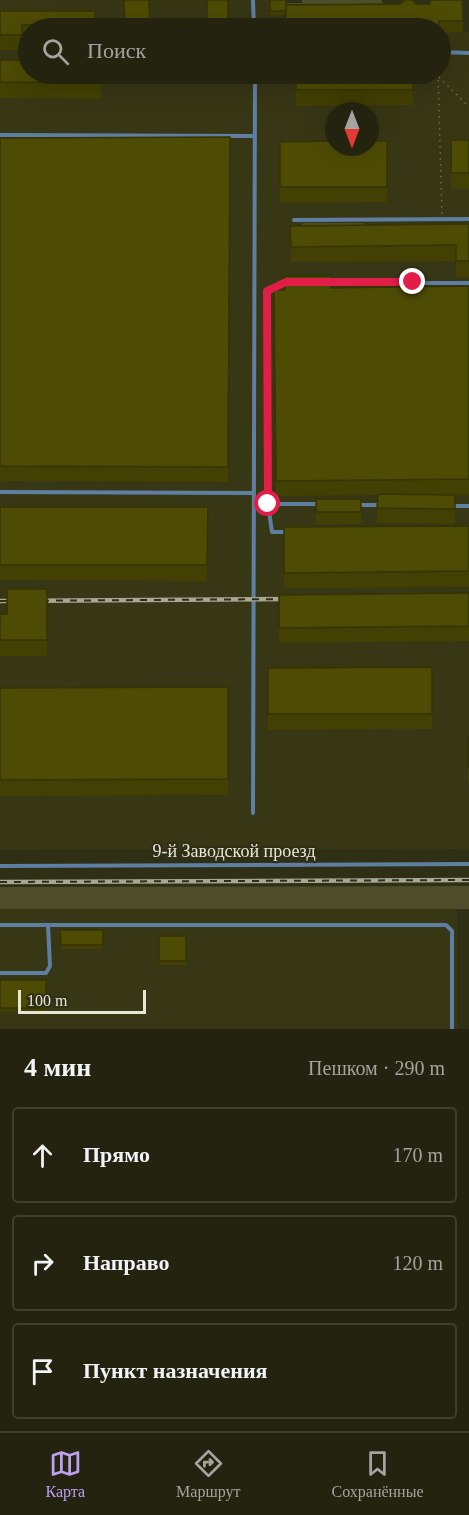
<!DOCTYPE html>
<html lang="ru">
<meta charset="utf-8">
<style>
:root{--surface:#232310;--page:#2b2b19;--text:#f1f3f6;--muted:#a3a49f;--line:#404030;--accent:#bca0f2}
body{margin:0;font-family:"Times New Roman",serif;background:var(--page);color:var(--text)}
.compass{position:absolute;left:325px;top:102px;width:54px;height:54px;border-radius:50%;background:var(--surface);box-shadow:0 6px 24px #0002;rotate:180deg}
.scale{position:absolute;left:18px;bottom:15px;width:128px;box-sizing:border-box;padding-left:6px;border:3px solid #e6e6d7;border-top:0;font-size:16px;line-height:21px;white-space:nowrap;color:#e6e6d7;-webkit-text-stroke:4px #2f2f15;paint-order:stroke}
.stop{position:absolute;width:18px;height:18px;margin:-14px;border:4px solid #e11d48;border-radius:50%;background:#fff}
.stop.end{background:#e11d48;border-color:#fff;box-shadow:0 2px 6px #0008}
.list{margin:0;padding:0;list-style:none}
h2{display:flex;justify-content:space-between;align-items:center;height:78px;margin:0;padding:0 24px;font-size:26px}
h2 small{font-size:20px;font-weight:400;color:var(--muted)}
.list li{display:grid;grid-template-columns:39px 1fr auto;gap:18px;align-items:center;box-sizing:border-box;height:96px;margin:0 12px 12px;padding:0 12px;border:2px solid var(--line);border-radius:6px}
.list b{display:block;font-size:22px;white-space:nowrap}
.list em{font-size:20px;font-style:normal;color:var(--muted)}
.icon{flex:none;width:33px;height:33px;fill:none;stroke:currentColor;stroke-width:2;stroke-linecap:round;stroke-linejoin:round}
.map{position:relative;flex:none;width:469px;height:1029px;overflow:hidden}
.search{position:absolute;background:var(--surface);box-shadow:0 6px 24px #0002;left:18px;right:18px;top:18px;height:66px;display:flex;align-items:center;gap:15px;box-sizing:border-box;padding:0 21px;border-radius:33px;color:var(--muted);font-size:22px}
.sheet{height:402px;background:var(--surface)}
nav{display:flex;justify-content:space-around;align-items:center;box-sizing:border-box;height:84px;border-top:2px solid var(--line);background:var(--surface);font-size:16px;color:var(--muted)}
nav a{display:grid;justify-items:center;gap:3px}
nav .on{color:var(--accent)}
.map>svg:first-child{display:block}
</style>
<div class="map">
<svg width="469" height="1029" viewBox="0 0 469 1029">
<rect width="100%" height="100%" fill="#2f2f15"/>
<path fill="#373615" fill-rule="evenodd" d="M0,0H286V17L462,7L463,32H469V849L0,850ZM28,28H440V74H28ZM334,111H370V147H334Z
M0,909H457L458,1029H0Z"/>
<path fill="#4d4d29" d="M302,0H381L386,7L288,15L287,3H302Z
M303,223H363L365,238L299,228Z
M469,886V909H0V887Z"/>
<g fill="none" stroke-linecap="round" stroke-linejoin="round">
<path stroke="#6d6d57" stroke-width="1.5" stroke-dasharray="1.5 4.5" stroke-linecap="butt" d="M438,74L442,214
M439,77L469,107"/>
<path stroke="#5f7fa2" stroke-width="4" d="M253,0L254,28
M440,52L469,53
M0,135L254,136
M294,220L469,219
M326,283H469
M0,492L254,493
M268,504H321
M359,505H381
M452,506H469
M288,532H272L268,504L267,291L288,282
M253,813L255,74
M0,866L469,864
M0,925H446L452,931V1029
M0,973H46L50,966L48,925"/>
<g stroke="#a7a794" stroke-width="4.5">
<path id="rail" d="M0,601L294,599
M0,882L469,880"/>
</g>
<use href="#rail" stroke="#2f2f15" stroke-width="2" stroke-dasharray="7" stroke-linecap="butt"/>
</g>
<path fill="#424003" d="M270,0L286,5L430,4L462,0L463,32L441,33V28H285L286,15H270Z
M0,11H95V28H28V40H22V50H0Z
M0,60L101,74V99L0,98Z
M295,74H413V105L296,106Z
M230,137L228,482L0,481V138Z
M451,140H469V189H451Z
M387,141V202L280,203V142Z
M469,224V277H456V261L291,262L290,226Z
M469,286V495H429H455V524L377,523L378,495L276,496L274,290L331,288Z
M316,499H361V524H316Z
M0,507H208L207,581L0,580Z
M469,526V587L284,588V527Z
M47,589V656H0V614H7Z
M469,593V641L279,643V595Z
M432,667V729L268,730V668Z
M228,687V795L0,796V688Z
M468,737H469V783H468Z
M60,930H103V949H61Z
M159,936H186V965H159Z
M0,980H46V1012H0Z"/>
<path fill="#4d4b04" stroke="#363403" stroke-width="1.5" d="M124,0H149L150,28H125Z
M207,0H228V28H207Z
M270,0H286V11H270Z
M405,0H412L416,4H430V0H462L463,21H439V28H285L286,5L400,4Z
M0,11H95V26H88V28H44V25H22V35H0Z
M0,60H28V74H101V83L0,82Z
M296,74H413V90H296Z
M230,137L228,467L0,466V138Z
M451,140H469V173H451Z
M334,141V147H370V141H387V187H280V142Z
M469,224V261H456V245L291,247L290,226Z
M285,276H331V288L469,286V479L276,481L274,290H285Z
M378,494L455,495V509L377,508Z
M316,499H361V512H316Z
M0,507H208L207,565H0Z
M469,526V571L284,573V527Z
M7,589H47V640H0V614H7Z
M469,593V626L279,628V595Z
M432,667V714H268V668Z
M228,687V779L0,780V688Z
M468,737H469V768H468Z
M60,930H103V945H61Z
M159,936H186V961H159Z
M0,980H46V1008H0Z"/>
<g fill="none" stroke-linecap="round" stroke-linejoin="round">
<path stroke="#e11d48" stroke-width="8" d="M268,504L267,291L286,282H413"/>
</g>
<g text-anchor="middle" stroke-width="4.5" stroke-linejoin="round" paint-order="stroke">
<g font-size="18" fill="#e6e6d7" stroke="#2f2f15">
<text x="234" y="857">9-й Заводской проезд</text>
</g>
</g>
</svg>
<svg class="compass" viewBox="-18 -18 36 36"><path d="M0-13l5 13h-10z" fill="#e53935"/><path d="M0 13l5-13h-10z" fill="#a3a49f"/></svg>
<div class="scale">100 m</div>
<div class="stop" style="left:268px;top:504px"></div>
<div class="stop end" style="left:413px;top:282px"></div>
<div class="search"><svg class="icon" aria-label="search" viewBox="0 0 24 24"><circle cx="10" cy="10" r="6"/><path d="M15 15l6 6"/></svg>Поиск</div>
</div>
<section class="sheet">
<h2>4 мин<small>Пешком · 290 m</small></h2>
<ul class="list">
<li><svg class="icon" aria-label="ahead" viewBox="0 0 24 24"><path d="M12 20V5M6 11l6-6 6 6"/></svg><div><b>Прямо</b></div><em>170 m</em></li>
<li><svg class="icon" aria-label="right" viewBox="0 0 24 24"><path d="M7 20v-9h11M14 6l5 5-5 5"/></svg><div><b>Направо</b></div><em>120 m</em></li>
<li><svg class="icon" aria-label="arrive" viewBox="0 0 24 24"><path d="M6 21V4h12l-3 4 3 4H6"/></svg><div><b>Пункт назначения</b></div></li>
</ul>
</section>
<nav>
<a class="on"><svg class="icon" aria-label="map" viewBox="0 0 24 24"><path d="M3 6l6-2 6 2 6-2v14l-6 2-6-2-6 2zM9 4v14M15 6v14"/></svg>Карта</a>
<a><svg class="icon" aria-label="directions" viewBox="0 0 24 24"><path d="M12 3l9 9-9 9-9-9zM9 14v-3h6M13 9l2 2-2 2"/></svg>Маршрут</a>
<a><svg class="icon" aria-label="saved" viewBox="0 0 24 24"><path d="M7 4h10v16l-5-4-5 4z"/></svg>Сохранённые</a>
</nav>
